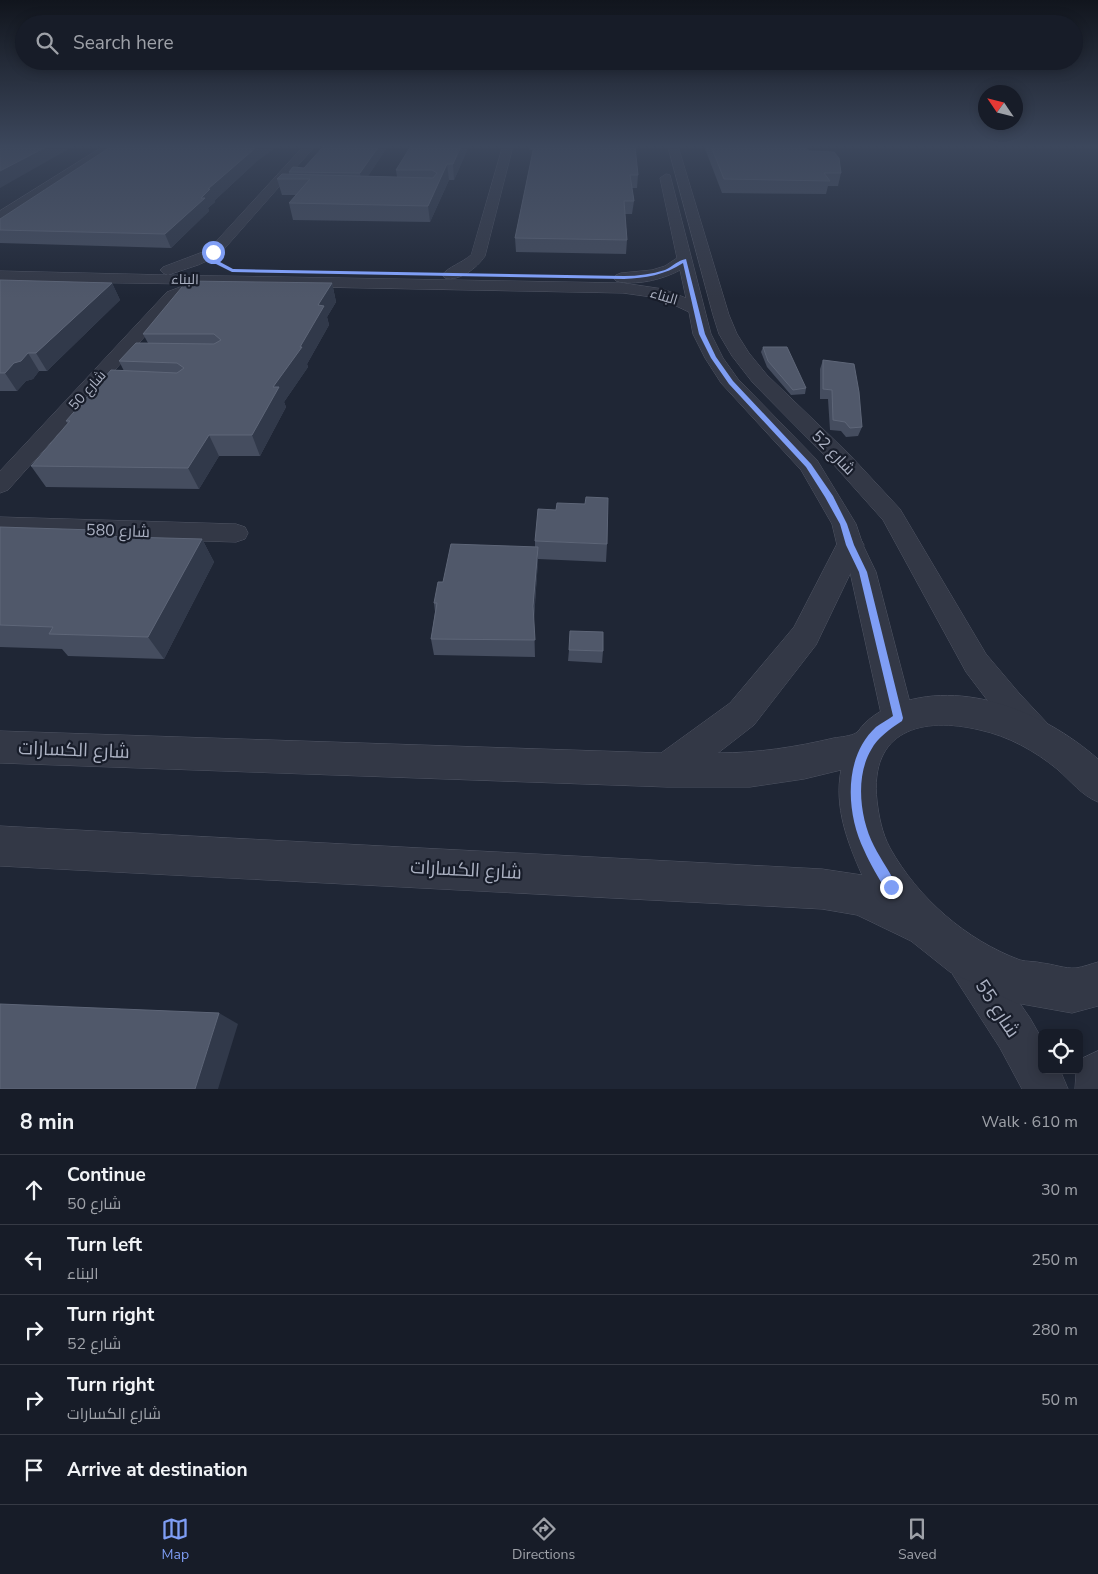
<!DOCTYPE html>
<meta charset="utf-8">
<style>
:root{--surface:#171c28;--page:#202530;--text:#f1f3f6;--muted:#9ea1a8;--line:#363a45;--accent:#7f9ef5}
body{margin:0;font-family:"Nunito Sans",Cairo,sans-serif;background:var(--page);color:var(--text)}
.controls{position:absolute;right:15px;bottom:15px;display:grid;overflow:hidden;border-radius:8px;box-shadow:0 2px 12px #0003}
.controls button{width:45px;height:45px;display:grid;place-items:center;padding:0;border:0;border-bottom:1px solid var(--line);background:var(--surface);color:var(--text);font:25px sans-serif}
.compass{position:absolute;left:978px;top:85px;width:45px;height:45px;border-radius:50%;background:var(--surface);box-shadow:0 2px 12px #0003;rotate:305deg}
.stop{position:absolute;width:15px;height:15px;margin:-11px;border:4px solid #7f9ef5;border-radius:50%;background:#fff}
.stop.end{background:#7f9ef5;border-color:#fff;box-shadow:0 1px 5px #0008}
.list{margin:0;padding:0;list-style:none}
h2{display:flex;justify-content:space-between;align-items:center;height:65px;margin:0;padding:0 20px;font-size:21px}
h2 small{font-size:16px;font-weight:400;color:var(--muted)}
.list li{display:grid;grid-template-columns:32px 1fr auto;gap:15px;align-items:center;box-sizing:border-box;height:70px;padding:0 20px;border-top:1px solid var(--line)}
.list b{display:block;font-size:19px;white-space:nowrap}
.list p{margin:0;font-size:16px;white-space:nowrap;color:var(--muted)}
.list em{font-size:16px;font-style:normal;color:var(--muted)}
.icon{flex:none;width:28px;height:28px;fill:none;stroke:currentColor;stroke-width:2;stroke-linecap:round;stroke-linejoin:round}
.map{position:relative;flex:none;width:1098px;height:1089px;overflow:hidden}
.search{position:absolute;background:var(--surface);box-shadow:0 2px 12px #0003;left:15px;right:15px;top:15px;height:55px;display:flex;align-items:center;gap:12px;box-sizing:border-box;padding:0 18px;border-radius:28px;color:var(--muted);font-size:19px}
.sheet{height:415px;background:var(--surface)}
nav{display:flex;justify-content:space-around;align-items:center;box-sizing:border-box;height:70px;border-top:1px solid var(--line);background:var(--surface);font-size:14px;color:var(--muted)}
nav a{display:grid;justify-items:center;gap:2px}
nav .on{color:var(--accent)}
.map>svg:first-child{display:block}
</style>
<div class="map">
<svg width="1098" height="1089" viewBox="0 0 1098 1089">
<rect width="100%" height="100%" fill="#1f2635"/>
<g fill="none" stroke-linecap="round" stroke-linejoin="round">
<g stroke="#505564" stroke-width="1">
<path id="minor" d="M104,146H116L5,220L0,221V211Z
M304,146H315L218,256L198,265L168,275L623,283L663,289L686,298L680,270C662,280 635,286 616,281L613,278L616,275L621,273L652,270L665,266L677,258L660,178L666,174L670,175L711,334L723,358L738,379L817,460L856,524L863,545L876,572L914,718L909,728L898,732L887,728L882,718L850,572L837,545L832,524L801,470L721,383L705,358L693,334L689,312L659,298L623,293L211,285L210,287L179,298L8,490L0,493V471L167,292L188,284L0,281V271L168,275L163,273L160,270L163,267L208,250Z
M503,146H513L485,256C477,268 459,282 445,278L442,275C448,267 462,263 471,255Z
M668,146H678L729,315L737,334L749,353L767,375L849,454L900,509L986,654L1019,693L1047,723L1052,733L1047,743L1036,747L1025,743L997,713L966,672L883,520L833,464L753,383L732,356L719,334L713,315Z
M0,517L236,524L245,527L248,533L245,539L236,542L0,535Z
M967,941L981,947L1030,1018L1042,1039V1070H1060L1068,1089H1022L1000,1048L953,975L947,961L953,947Z
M1098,1051V1089H1075L1076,1073L1079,1070L1083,1058Z"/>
</g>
<g stroke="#505564" stroke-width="1">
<path id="tertiary" d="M850,535L860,538L864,545L816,645L754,725L718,753C758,753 796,747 834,738C841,737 851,736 856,733C859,731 861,727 864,724C870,718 877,713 885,709C956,675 1042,710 1098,759V802C1081,795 1071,781 1057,769C1035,751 1008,736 980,730C922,716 869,730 877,801C879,817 882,833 890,848C918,898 966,940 1020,960C1027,962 1035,961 1042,963C1053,964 1065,969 1076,968C1083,967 1091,964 1098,962V1006L1072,1013L1016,1003L950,972L911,941L857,915L822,909L0,866V826L822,869L862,875C847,841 834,807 841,770L804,779L750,787H667L0,763V731L661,753L730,703L794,627L840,538Z"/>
</g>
<use href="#minor" fill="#333846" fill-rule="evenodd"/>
<use href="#tertiary" fill="#333846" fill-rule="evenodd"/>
</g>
<path fill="#454d5f" d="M324,146H388L368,176L397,177L396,170L411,146H469L454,180H449L430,222L293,220L289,203L296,195H282L277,179L289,174V172L304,168Z
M529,146H635L638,175L637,188H632L634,201L632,214H625L627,240L626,254L516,252L515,238L533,150H529Z
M704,146H805L809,151L841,173L838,186H828L826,194L722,193Z
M256,162L214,201L215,202L208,208L209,211L171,248L0,243V219Z
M0,280L112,283L120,300L47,371H39L33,379L26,381L17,391H0Z
M332,283L336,302L327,317L329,325L307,364L308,367L284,402L286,407L260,456H219L199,489L46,487L31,466L68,424L66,421L124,371L119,361L148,343L143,334Z
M763,347L806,388L805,394L791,395L767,367L761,352Z
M823,360L862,427L858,436L846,437L841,431L830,430L828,399H820V369Z
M0,527L99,536L202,539L214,562L164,659L68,656L62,649L0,647Z
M535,541L607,544L606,562L538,559L534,620L535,657L434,655L431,639L435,612L434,603L535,547Z
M569,650L603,651L602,663L568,661Z"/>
<path fill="#31394a" d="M48,146H74L0,188V171Z
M258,146H278L256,162L214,201L215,202L208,208L209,211L171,248L165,234L201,198L208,189L253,150Z
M379,146H388L362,185L360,173Z
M461,146H469L454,180L453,164Z
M447,164L449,180L430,222L428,206Z
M112,283L120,300L47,371L36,353Z
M332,283L336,302L327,317L329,325L307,364L308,367L284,402L286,407L260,456L252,435L273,387L300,347L318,305Z
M28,353L39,371L33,379L26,381L17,391L5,373L14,363Z
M209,435L219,456L199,489L188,468Z
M94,530L110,553L90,536Z
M202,539L214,562L164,659L148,637Z
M538,547V564L533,623V606Z
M219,1013L238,1024L218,1089H195Z"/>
<path fill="#50586a" stroke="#5e6678" d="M0,146H48L0,171Z
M112,146H258L253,150L208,189H210L201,198H205L165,234L0,230V219Z
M324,146H379L360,173L289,172L293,167L304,168Z
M411,146H461L453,164H447L428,206L289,203L310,179H277L282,174L433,178L437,173L432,170H396Z
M534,146H635L638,175H630L634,201H624L627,240L515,238Z
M711,146H805L809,151L834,152L839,158L841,173H824L830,181L724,179Z
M0,280L112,283L36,353H28L21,361L14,363L5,373H0Z
M187,281L332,283L318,305L324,306L300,347H302L273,387H279L252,435H209L188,468L31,466L70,421H66L111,370L177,373L184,368L177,363L119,361L136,343L214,344L221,340L214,334H143Z
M763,347H787L806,388L793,390L768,361Z
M823,360L854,364L859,392L862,427L850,428L845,422L833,420L832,390L823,389Z
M586,497L608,498L607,544L535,541L538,509L556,510L557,503L585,504Z
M0,527L94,530L90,536L202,539L148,637L49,634L53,627L0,625Z
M451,544L538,547L533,606L535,640L431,639L437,603H434L438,582H443Z
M570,631L603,632V651L569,650Z
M0,1004L219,1013L195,1089H0Z"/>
<linearGradient id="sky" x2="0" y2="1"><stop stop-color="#11151d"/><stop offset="0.49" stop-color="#3c475c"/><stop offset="1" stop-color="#3c475c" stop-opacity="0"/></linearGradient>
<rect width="1098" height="298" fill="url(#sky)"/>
<path fill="#7f9ef5" d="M212,251H215L220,262L233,269L624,276C638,276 652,274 665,270C672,267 678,260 686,259L705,334L716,357L733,381L811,464L833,496L847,524L854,545L867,572L903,718L902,721C890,729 878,737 871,750C855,777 860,819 874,846C881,860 891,873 897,887L895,891L891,893L886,891C879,878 870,864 864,850C846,813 843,757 876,727C881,723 888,720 893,716L859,572L846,545L840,524L825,497L806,467L729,384L711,358L699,334L683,263C665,275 645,278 624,279L232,272L216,264Z"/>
<g text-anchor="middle" stroke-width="4.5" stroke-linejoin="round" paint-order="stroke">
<g font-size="14" fill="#acb2c3" stroke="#181d2a">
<text transform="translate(185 279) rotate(1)" y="5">البناء</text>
<text transform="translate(664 296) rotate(17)" y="5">البناء</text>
<text transform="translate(87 390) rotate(-48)" y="5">شارع 50</text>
</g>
<g font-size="16" fill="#acb2c3" stroke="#181d2a">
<text transform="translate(834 452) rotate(46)" y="6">شارع 52</text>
<text transform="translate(118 530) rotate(2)" y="6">شارع 580</text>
</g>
<g font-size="19" fill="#acb2c3" stroke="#181d2a">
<text transform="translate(74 749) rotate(2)" y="7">شارع الكسارات</text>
<text transform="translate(466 869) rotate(3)" y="7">شارع الكسارات</text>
<text transform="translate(998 1008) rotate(57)" y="7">شارع 55</text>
</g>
</g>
</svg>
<div class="controls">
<button><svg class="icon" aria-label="locate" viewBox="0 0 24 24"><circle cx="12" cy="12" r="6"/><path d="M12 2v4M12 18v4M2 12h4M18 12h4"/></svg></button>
</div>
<svg class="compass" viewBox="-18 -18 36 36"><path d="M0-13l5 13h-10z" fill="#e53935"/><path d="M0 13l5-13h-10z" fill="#9ea1a8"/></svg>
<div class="stop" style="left:213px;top:252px"></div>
<div class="stop end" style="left:891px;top:887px"></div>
<div class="search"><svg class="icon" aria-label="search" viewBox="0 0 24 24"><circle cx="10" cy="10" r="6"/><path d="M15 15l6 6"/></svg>Search here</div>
</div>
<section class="sheet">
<h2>8 min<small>Walk · 610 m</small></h2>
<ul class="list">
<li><svg class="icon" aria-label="ahead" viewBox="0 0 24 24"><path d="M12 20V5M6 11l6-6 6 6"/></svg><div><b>Continue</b><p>شارع 50</p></div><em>30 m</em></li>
<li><svg class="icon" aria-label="left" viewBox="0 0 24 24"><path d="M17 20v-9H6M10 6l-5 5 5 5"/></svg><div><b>Turn left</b><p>البناء</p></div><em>250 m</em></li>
<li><svg class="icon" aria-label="right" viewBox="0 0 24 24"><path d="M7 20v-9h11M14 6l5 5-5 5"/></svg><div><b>Turn right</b><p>شارع 52</p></div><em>280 m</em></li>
<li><svg class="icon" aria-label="right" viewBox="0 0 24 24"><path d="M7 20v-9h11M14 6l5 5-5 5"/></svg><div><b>Turn right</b><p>شارع الكسارات</p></div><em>50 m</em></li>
<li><svg class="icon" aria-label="arrive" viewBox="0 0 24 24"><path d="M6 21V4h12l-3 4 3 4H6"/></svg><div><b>Arrive at destination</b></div></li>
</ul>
</section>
<nav>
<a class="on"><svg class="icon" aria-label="map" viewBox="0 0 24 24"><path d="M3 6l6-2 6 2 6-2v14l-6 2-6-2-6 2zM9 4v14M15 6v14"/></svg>Map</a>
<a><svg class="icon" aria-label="directions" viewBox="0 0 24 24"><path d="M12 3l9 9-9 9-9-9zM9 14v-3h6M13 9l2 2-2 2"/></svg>Directions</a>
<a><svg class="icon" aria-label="saved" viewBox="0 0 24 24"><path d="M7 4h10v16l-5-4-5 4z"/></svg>Saved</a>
</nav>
